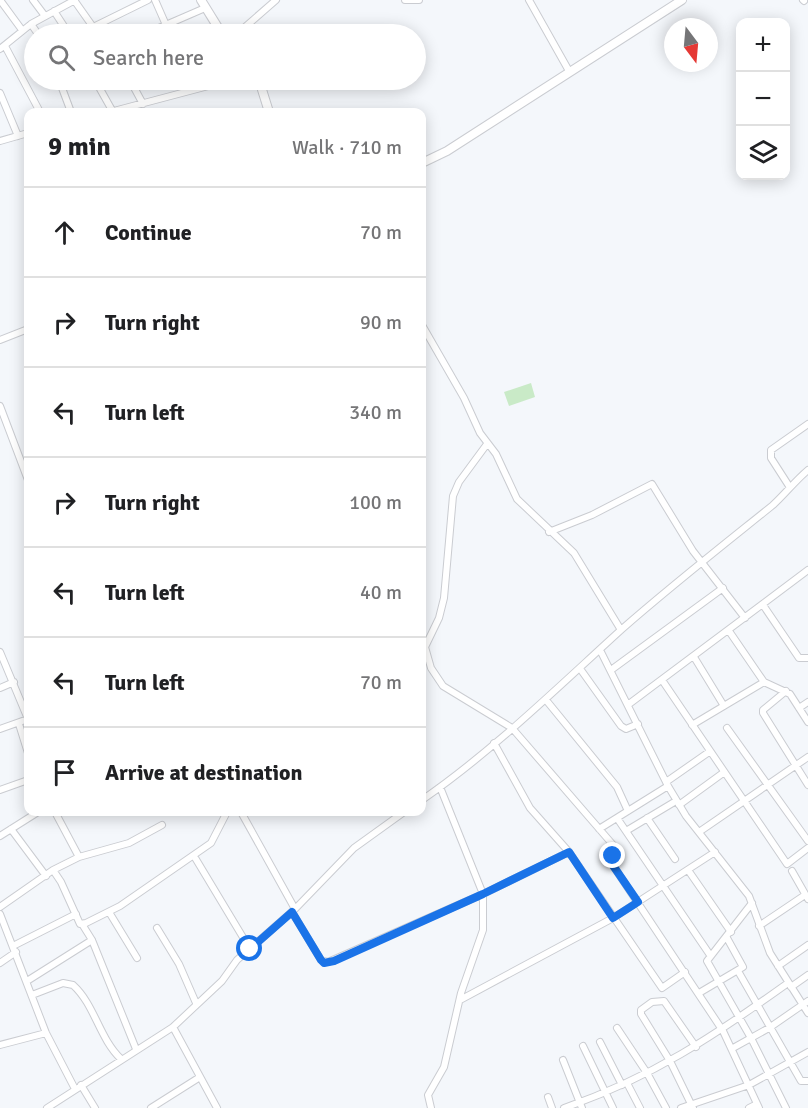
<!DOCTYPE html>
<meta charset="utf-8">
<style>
:root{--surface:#fff;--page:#f6f6f6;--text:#202124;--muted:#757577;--line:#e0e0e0}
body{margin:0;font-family:Signika,sans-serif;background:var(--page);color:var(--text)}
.controls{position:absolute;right:18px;top:18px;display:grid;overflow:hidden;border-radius:12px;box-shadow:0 3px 15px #0003}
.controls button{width:54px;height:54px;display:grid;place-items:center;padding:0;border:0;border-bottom:2px solid var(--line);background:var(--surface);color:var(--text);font:30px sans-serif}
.compass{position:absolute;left:664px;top:18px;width:54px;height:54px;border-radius:50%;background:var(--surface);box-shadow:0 3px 15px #0003;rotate:164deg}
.stop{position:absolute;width:18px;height:18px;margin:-14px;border:4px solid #1a73e8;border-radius:50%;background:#fff}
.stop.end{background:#1a73e8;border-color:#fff;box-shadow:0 2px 6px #0008}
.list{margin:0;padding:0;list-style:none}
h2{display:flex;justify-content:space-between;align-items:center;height:78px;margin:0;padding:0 24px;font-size:26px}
h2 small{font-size:20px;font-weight:400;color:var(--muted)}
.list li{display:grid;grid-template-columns:39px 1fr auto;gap:18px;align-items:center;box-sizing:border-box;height:90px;padding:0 24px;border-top:2px solid var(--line)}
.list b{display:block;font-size:22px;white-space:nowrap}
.list em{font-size:20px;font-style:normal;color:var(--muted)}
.icon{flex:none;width:33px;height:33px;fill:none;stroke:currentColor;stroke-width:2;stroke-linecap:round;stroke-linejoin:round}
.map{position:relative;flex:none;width:808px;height:1108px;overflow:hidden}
.search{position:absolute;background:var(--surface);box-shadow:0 3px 15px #0003;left:24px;top:24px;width:402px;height:66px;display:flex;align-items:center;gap:15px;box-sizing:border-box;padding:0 21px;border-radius:33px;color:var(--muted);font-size:22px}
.panel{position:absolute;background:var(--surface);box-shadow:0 3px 15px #0003;left:24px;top:108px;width:402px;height:708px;border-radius:12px}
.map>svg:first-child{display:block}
</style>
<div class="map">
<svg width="808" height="1108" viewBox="0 0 808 1108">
<rect width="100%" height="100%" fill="#f4f7fb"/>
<path fill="#c9eac7" d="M531,383L535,397L509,406L504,392Z"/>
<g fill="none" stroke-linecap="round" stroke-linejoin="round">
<g stroke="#caccd1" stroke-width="8">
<path id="street" d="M0,0L22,30
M33,0L45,16
M74,0L98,34
M155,0L166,25
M405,0H419
M529,0L569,71
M803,0L804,1
M54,11L69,34
M31,24L38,34
M79,34L148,0
M145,34L205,8
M205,34L217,29
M237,34L276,0
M5,46L40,112
M0,49L31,24L75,0
M59,80L71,112
M95,80L113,112
M130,80L143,104
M0,93L18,136
M110,112L231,80
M0,141L28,133
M422,325L464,398L480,433L496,454L517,499L574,553L621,630
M0,340L28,329
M0,406L28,480
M487,444L459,482L453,496L444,598L439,618L425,647L431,668L443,686L512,728L614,846L616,851L612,864L723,1031L759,1108
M789,486L771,458V450L808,424
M549,532L592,515L652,484L693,551L745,618
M763,605L799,658H808
M729,631L764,682L790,694L808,722
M600,650L668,786L686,816L749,896L770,953L808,1013
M0,652L28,719
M694,657L724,706
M581,670L621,726L626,729L638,724
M611,670L723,588
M662,680L787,864L808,848
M0,688L14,682
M786,691L763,710V713L808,785
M546,700L617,787L628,811
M629,704L808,570
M799,708L808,702
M19,724L28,753
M692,725L764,682
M727,728L808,841
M0,729L28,719
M494,743L530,808L569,852L662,988L685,972
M666,782L709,752
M0,790L28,780
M422,800C494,750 557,688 622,629C671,586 722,546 773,505C785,494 795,481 808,470
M679,805L723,773
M55,812L79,857
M241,812L295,909
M617,818L710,955
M647,818L675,859
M11,829L46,876
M599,829L668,786
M626,831L676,801
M699,832L808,757
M0,836L38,812
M194,856L250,949
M53,870L61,882L80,924L86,923L120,906L211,843L227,812
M688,870L731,932
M792,871L808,899
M752,903L707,961L751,1038L786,1108
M0,907L53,870L79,857L129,843L162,825
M109,912L137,958
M292,912L321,960L328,962L483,894L569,852
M0,914L46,1033L75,1089
M82,924L92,940L136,1049
M759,926L805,895
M157,928L179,964L196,1003
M13,946L76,914
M0,963L16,952
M778,966L808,945
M738,971L801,1081H808
M27,981L92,940
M791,987L808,975
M699,993L743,967L727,938
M32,995L63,983L73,985C95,1005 99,1038 121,1059
M460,1000L613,918L715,852
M173,1027L217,1108
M617,1028L647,1073L666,1108
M600,1042L622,1085
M0,1045L46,1033
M583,1046L613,1108
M733,1048L769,1028L808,1001
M563,1060L582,1108
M627,1083L640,1108
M81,1085L95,1108
M548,1097L552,1108
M47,1108L173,1027L222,981L237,960L295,909L354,848L404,812
M151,1108L200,1077
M431,1108L428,1095L444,1067L461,993L483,930V894L440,787
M564,1108C651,1078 714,1036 788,983
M681,1108L749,1085L808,1052
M693,1108L670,1061L641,1014V1010L652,1002L664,1001L696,1047
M749,1108L757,1104"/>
</g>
<g stroke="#caccd1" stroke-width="10">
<path id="secondary" d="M201,0L222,34
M259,80L269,112
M422,163L447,151L682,0"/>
</g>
<use href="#street" stroke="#fff" stroke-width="6"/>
<use href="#secondary" stroke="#fff" stroke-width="8"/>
</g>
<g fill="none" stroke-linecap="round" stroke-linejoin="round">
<path stroke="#1a73e8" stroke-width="8" d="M250,949L292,912L321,960L324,963L334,961L483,894L569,852L613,918L638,902L612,864L613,856"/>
</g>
</svg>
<div class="controls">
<button>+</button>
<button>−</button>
<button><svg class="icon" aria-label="layers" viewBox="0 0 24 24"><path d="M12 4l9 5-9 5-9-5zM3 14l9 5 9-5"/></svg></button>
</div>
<svg class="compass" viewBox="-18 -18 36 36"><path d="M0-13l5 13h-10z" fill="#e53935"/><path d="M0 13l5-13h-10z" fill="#757577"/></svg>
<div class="stop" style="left:250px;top:949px"></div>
<div class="stop end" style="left:613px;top:856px"></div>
<div class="search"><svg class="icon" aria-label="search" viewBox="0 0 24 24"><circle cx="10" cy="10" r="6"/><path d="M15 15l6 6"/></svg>Search here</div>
<section class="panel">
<h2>9 min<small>Walk · 710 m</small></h2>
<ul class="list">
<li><svg class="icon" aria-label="ahead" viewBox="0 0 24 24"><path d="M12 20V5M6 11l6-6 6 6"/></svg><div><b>Continue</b></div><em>70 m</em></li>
<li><svg class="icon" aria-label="right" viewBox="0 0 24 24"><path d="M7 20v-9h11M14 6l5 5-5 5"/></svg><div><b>Turn right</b></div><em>90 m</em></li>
<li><svg class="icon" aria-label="left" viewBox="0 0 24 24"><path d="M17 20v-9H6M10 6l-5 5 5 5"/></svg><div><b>Turn left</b></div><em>340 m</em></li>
<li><svg class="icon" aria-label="right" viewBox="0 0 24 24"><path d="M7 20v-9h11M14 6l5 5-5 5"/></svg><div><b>Turn right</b></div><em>100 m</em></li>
<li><svg class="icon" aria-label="left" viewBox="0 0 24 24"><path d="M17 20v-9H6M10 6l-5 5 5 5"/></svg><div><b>Turn left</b></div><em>40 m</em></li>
<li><svg class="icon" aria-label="left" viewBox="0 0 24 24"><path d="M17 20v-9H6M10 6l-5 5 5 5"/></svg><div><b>Turn left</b></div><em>70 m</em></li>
<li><svg class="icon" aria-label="arrive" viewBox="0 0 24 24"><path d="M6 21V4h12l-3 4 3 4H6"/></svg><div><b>Arrive at destination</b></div></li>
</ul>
</section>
</div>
